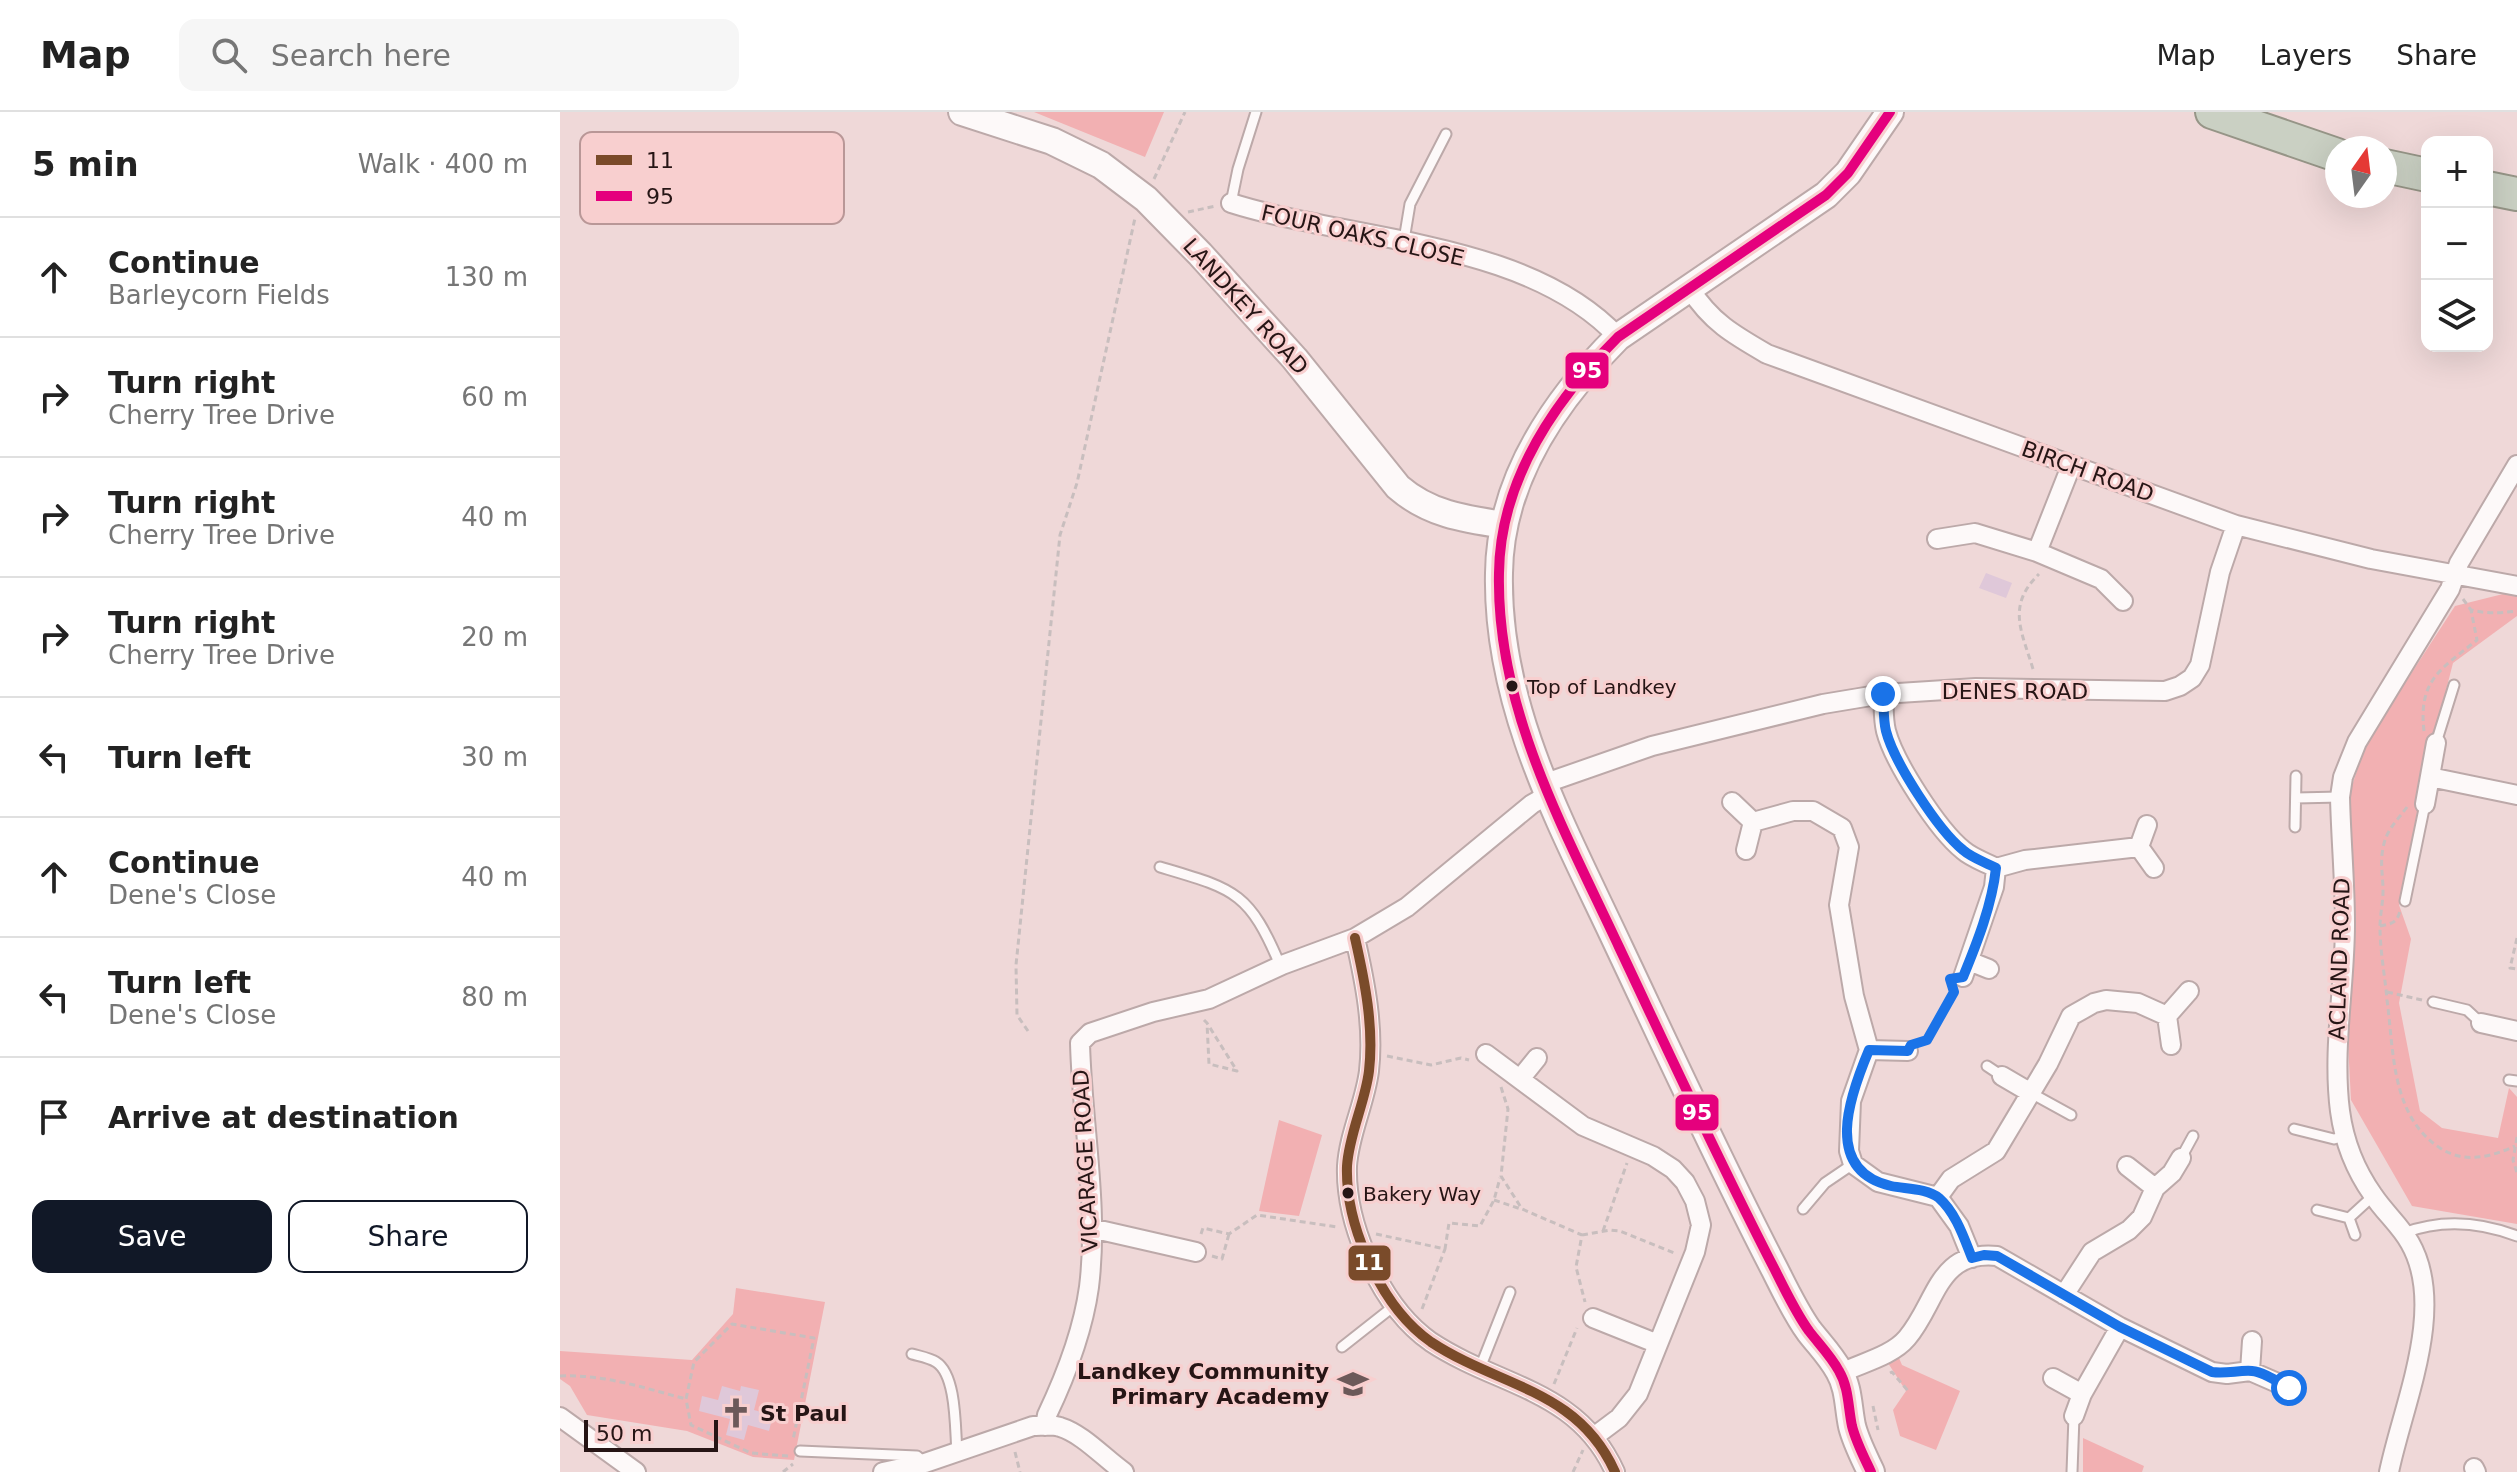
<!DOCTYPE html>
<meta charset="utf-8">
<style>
:root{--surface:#fff;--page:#f6f6f6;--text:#222;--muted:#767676;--line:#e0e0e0;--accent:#111827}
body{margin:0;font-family:"DejaVu Sans",sans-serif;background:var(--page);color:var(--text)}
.controls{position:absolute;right:24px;top:24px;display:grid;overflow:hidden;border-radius:16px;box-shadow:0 8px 32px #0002}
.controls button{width:72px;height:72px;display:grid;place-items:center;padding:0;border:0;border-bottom:2px solid var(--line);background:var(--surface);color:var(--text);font:40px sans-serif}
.compass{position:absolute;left:1765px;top:24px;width:72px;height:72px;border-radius:50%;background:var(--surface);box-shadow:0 8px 32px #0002;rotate:14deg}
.scale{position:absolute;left:24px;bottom:20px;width:134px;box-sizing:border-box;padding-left:8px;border:4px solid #261515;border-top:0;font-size:22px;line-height:28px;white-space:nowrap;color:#261515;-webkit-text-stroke:6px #f8cfcf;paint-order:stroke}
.stop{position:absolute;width:24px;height:24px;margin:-18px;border:6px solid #1a73e8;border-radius:50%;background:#fff}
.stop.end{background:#1a73e8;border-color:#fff;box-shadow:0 2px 8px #0008}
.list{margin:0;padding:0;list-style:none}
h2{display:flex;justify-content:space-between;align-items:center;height:104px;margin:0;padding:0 32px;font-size:34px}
h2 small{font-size:26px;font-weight:400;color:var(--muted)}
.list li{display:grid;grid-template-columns:52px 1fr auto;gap:24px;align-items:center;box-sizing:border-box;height:120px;padding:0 32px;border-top:2px solid var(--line)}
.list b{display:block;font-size:30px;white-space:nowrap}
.list p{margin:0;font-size:26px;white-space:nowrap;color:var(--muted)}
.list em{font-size:26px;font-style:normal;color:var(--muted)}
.actions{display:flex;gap:16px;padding:24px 32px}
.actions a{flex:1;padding:18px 0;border:2px solid var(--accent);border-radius:16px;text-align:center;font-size:28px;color:var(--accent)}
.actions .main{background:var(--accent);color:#fff}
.icon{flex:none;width:44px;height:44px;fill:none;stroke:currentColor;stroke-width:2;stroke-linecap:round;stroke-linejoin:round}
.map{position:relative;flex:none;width:1957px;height:1360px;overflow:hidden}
header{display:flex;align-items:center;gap:48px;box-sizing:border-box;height:112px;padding:0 40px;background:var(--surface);border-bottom:2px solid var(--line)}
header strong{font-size:38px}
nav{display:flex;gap:44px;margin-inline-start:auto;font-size:28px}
.search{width:560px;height:72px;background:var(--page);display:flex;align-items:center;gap:20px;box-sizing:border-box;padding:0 28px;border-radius:16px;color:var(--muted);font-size:30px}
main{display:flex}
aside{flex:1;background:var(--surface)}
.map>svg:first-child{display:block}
</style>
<header>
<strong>Map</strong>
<div class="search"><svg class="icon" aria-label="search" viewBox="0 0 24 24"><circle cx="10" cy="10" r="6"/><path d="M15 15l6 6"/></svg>Search here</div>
<nav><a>Map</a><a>Layers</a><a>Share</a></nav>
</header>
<main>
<aside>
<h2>5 min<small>Walk · 400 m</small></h2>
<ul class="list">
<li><svg class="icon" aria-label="ahead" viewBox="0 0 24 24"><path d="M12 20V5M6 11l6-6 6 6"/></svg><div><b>Continue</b><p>Barleycorn Fields</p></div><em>130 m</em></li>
<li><svg class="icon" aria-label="right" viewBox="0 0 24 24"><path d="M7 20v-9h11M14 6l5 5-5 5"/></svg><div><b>Turn right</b><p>Cherry Tree Drive</p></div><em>60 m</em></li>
<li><svg class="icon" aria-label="right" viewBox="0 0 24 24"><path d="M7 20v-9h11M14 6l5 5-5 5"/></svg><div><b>Turn right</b><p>Cherry Tree Drive</p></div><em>40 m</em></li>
<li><svg class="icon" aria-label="right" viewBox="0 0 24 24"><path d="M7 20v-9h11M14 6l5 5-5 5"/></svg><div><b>Turn right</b><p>Cherry Tree Drive</p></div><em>20 m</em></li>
<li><svg class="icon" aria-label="left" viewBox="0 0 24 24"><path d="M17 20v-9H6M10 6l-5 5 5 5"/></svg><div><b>Turn left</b></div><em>30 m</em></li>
<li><svg class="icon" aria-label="ahead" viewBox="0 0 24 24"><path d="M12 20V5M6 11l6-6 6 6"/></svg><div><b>Continue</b><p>Dene's Close</p></div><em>40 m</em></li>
<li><svg class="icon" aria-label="left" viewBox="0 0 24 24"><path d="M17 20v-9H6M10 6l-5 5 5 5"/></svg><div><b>Turn left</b><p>Dene's Close</p></div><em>80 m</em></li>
<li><svg class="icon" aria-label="arrive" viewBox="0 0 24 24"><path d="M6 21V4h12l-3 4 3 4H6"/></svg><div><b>Arrive at destination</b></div></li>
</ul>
<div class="actions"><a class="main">Save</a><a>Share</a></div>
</aside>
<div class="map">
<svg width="1957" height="1360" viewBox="0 0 1957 1360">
<rect width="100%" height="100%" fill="#efd8d8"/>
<path fill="#f2b0b2" d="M474,0H604L585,45Z
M1947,481L1957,484V504L1893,551L1865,660L1839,793L1851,827L1839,891L1860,999L1882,1016L1938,1026L1949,976L1957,985V1112L1852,1094L1791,988L1788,931L1794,794L1790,680L1806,631L1895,494Z
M719,1008L762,1023L739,1104L699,1099Z
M176,1176L265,1190L234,1348L193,1345L127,1319L27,1303L10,1274L0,1267V1239L132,1248L173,1202Z
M1339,1246L1342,1253L1400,1279L1376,1338L1340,1324L1333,1298L1346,1279L1328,1251Z
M1523,1326L1584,1354L1582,1360H1523Z"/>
<path fill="#dfc8d9" d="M1426,461L1452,471L1446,486L1419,476Z
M162,1274L180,1279L181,1274L199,1278L194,1298L213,1303L209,1319L188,1313L184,1328L166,1323L170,1307L139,1299L142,1284L158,1288Z"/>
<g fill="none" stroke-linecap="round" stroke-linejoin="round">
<g stroke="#bca9a9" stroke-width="13">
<path id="lane" d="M671,91L678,57L696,0
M844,128L850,92L886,22
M1876,631L1894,573
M1736,686L1780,685
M1735,715L1736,664
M600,755C674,777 689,779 720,853
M1845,789L1865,692
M1873,890L1907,898L1921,911
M1427,954L1442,964
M1949,968L1957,969
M1471,981L1511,1003
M1734,1017L1774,1027L1785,1024
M1621,1046L1633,1024
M1243,1097L1265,1071L1293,1052
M1757,1098L1789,1106L1795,1123
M1789,1106L1813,1084
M1844,1121C1881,1107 1920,1110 1957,1124
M782,1235L834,1194
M352,1242C359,1244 370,1246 376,1250C397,1263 395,1318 397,1340
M920,1256L950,1180
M240,1339L357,1344L365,1351
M1512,1360L1514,1304"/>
</g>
<g stroke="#bca9a9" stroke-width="22">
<path id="street" d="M671,91C791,129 968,128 1058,225
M1130,177C1151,210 1174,223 1207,242L1676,413L1811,447L1957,474
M1377,427L1415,421L1477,440L1541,467L1563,489
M1477,440L1511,354
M1323,582C1324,593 1323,607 1326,619C1334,650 1378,718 1403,738C1412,746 1425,750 1436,756L1434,775L1403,865
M1870,665L1957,683
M983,672L1092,634L1263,592L1323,582L1416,576L1605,579L1620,574L1632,566L1640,553L1660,460L1676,413
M1172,690L1193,710L1186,738
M1865,692L1876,631
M1193,710L1233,699H1253L1282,716L1289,735L1279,793L1294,884L1309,938
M1579,735L1594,756
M1436,756L1465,748L1579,735L1587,713
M795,826C805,870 814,915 809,959C805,991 789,1022 787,1054C786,1085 794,1115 806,1143C820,1176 841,1209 871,1230C939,1275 1018,1277 1055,1360
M1409,849L1429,857
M1921,911L1957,919
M1611,933L1607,904L1629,879
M1348,939L1309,938L1291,989L1289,1039L1293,1052L1318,1070L1378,1085L1399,1114L1412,1146
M926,942L1023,1014L1093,1044L1113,1057L1125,1070L1135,1089L1141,1113L1135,1140L1078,1282L1059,1306L1035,1324
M1442,964L1471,981
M960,967L977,946
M1567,1054L1595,1076
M1378,1085L1391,1067L1436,1039L1488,952L1511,904L1534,891L1546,888L1578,891L1607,904
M531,1116L636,1140
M1504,1183L1532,1140L1569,1118L1582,1105L1595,1076L1612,1061L1621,1046
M1033,1206L1098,1232
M1690,1259L1692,1229
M1281,1261C1301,1251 1332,1244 1347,1226C1377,1191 1377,1138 1437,1144L1560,1215L1652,1260L1667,1262L1690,1259L1729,1276
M1493,1266L1522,1282
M1514,1304L1522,1282L1560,1215
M0,1305L76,1360
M485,1314L487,1303C506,1263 523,1219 529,1175C539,1094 522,1012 520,931L530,921L593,900L649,887L722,853L795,826L847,795L972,692L988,683
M1914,1356L1916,1360
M323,1360L365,1351L473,1314C481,1314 492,1312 500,1315C523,1322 544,1346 564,1360
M1829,1360C1843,1292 1887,1196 1850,1131C1840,1113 1824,1100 1813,1083C1796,1059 1784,1029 1780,999C1772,936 1785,875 1785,812C1785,770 1781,728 1780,685L1783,665L1797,630L1890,477L1899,451L1957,353"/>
</g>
<g stroke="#bca9a9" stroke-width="30">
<path id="secondary" d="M402,0L492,29L541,53L586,87L640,142L735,247L838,375C869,402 904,407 944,413
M1311,1360C1304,1345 1296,1330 1292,1314C1288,1295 1289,1276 1279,1259C1271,1244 1259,1232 1249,1219C1236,1201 1225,1178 1215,1158C1160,1052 1110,943 1059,835C1003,715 936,596 939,461C940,368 995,288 1058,225L1266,83L1288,61L1330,0"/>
</g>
<g stroke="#969587" stroke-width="36">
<path id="highway" d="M1652,0L1777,43
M1825,54L1867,63
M1927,76L1957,82"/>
</g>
<path stroke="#c8bebe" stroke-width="3" stroke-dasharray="6 4" stroke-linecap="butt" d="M594,67L625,0
M628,100L656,94
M1903,487L1911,498C1928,502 1941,501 1957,499
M1473,557C1462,520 1446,494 1479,462
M1864,619C1858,568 1881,557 1917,528L1911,498
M1847,695C1837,709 1826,718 1823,736C1820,751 1823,764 1823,779C1823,791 1820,803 1820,815C1820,839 1825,864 1827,888C1834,940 1831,1004 1880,1036C1904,1052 1931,1045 1955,1034
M1820,814C1831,812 1837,811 1840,799
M1957,826L1950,856L1957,857
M1827,880L1862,888
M644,908L647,911L677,959L649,952L647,911
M468,919L457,903L456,853L500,423L517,371L575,106
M1361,930L1367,928L1393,881
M827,944L871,953L901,946L909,948
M941,975L948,997L941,1064L962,1097L1022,1123L1016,1155L1025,1190
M1957,1025L1953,1048L1957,1061
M934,1088L961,1097
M1043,1119L1067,1051
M641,1122L643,1116L669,1122L697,1103L777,1115
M816,1122L885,1137L889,1111L920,1114L934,1088L940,1066
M1022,1123L1050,1118L1060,1119L1117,1142
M652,1144L662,1147L669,1122
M862,1197L885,1137
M1330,1261L1332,1260L1349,1280
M0,1264C44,1262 84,1276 126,1287
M994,1272L1017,1216
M1313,1294L1318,1318
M455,1340L460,1360
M228,1344L191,1341L131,1313L126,1287L134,1250L172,1212L254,1226L233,1328
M223,1360L233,1352
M1013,1360L1023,1338"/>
<use href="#lane" stroke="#fdf9f9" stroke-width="9"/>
<use href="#street" stroke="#fdf9f9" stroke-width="18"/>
<use href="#secondary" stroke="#fdf9f9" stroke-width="26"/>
<use href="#highway" stroke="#cad0c3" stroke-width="32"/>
<g stroke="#f8cfcf" stroke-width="16">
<path id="bus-1" d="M795,826C805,870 814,915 809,959C805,991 789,1022 787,1054C786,1085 794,1115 806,1143C820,1176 841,1209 871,1230C939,1275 1018,1277 1055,1360"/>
</g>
<g stroke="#f8cfcf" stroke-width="16">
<path id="bus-2" d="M1311,1360C1304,1345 1296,1330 1292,1314C1288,1295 1289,1276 1279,1259C1271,1244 1259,1232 1249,1219C1236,1201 1225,1178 1215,1158C1160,1052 1110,943 1059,835C1003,715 936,596 939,461C940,368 995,288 1058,225L1266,83L1288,61L1330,0"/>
</g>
<use href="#bus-1" stroke="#7a4b2a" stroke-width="10"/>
<use href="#bus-2" stroke="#e5007d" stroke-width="10"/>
</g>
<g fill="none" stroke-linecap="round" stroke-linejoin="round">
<path stroke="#1a73e8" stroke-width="10" d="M1323,582C1324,593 1323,607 1326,619C1334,650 1378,718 1403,738C1412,746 1425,750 1436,756C1432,793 1417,831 1403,865L1390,867L1394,880L1367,928L1351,933L1348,939L1309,938C1290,983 1262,1058 1331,1074C1345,1077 1367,1076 1379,1086C1396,1101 1404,1126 1412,1146L1424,1143L1437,1144L1560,1215L1652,1260C1666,1262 1679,1258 1692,1259C1704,1260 1718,1270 1729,1276"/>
</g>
<defs>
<g id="school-bare" transform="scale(2.4)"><path d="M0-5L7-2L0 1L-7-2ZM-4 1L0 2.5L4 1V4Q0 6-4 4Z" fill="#6c5959" stroke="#f8cfcf" stroke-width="2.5" paint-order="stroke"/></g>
<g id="church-bare" transform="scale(2.4)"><path d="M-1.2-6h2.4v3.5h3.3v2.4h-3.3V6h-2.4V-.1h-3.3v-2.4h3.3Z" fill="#6c5959" stroke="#f8cfcf" stroke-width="2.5" paint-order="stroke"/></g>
</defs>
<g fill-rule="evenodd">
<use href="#school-bare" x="793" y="1272"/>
<use href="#church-bare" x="176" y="1301"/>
</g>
<g fill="#261515" stroke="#f8cfcf" stroke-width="3">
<circle cx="952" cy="574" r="7"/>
<circle cx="788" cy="1081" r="7"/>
</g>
<g text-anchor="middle" stroke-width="6" stroke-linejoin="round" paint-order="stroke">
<g font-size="20" fill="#261515" stroke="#f8cfcf" text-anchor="start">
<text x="967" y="582">Top of Landkey</text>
<text x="803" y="1089">Bakery Way</text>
</g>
<g font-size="22" fill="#261515" stroke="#f8cfcf">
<text transform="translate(803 123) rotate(13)" y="8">FOUR OAKS CLOSE</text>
<text transform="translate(686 194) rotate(48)" y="8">LANDKEY ROAD</text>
<text transform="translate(1528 359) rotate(20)" y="8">BIRCH ROAD</text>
<text x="1455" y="587">DENES ROAD</text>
<text transform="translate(1779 847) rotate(-88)" y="8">ACLAND ROAD</text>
<text transform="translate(525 1049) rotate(-93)" y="8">VICARAGE ROAD</text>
</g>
<g font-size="22" font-weight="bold" fill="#261515" stroke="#f8cfcf" text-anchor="end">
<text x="769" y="1267">Landkey Community<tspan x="769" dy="25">Primary Academy</tspan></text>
<text x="200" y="1309" text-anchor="start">St Paul</text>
</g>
</g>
<rect x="20" y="20" width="264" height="92" rx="12" fill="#f8cfcf" stroke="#b99797" stroke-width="2"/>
<rect x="36" y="43" width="36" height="10" fill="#7a4b2a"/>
<rect x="36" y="79" width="36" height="10" fill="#e5007d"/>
<g font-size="22" fill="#261515">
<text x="86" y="56">11</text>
<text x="86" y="92">95</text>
</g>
<g stroke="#f8cfcf" stroke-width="3">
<rect x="1004" y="239" width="46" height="39" rx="8" fill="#e5007d"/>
<rect x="1114" y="981" width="46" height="39" rx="8" fill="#e5007d"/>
<rect x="787" y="1132" width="45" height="38" rx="8" fill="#7a4b2a"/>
</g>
<g font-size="22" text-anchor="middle" font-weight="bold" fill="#fff">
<text x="1027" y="266">95</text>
<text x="1137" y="1008">95</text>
<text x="809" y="1158">11</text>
</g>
</svg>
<div class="controls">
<button>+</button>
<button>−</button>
<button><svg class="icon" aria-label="layers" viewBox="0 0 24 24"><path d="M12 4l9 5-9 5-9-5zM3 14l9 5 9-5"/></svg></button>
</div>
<svg class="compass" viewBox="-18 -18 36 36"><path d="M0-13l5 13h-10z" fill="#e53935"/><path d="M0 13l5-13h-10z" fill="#767676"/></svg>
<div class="scale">50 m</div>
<div class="stop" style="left:1729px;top:1276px"></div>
<div class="stop end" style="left:1323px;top:582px"></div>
</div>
</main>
